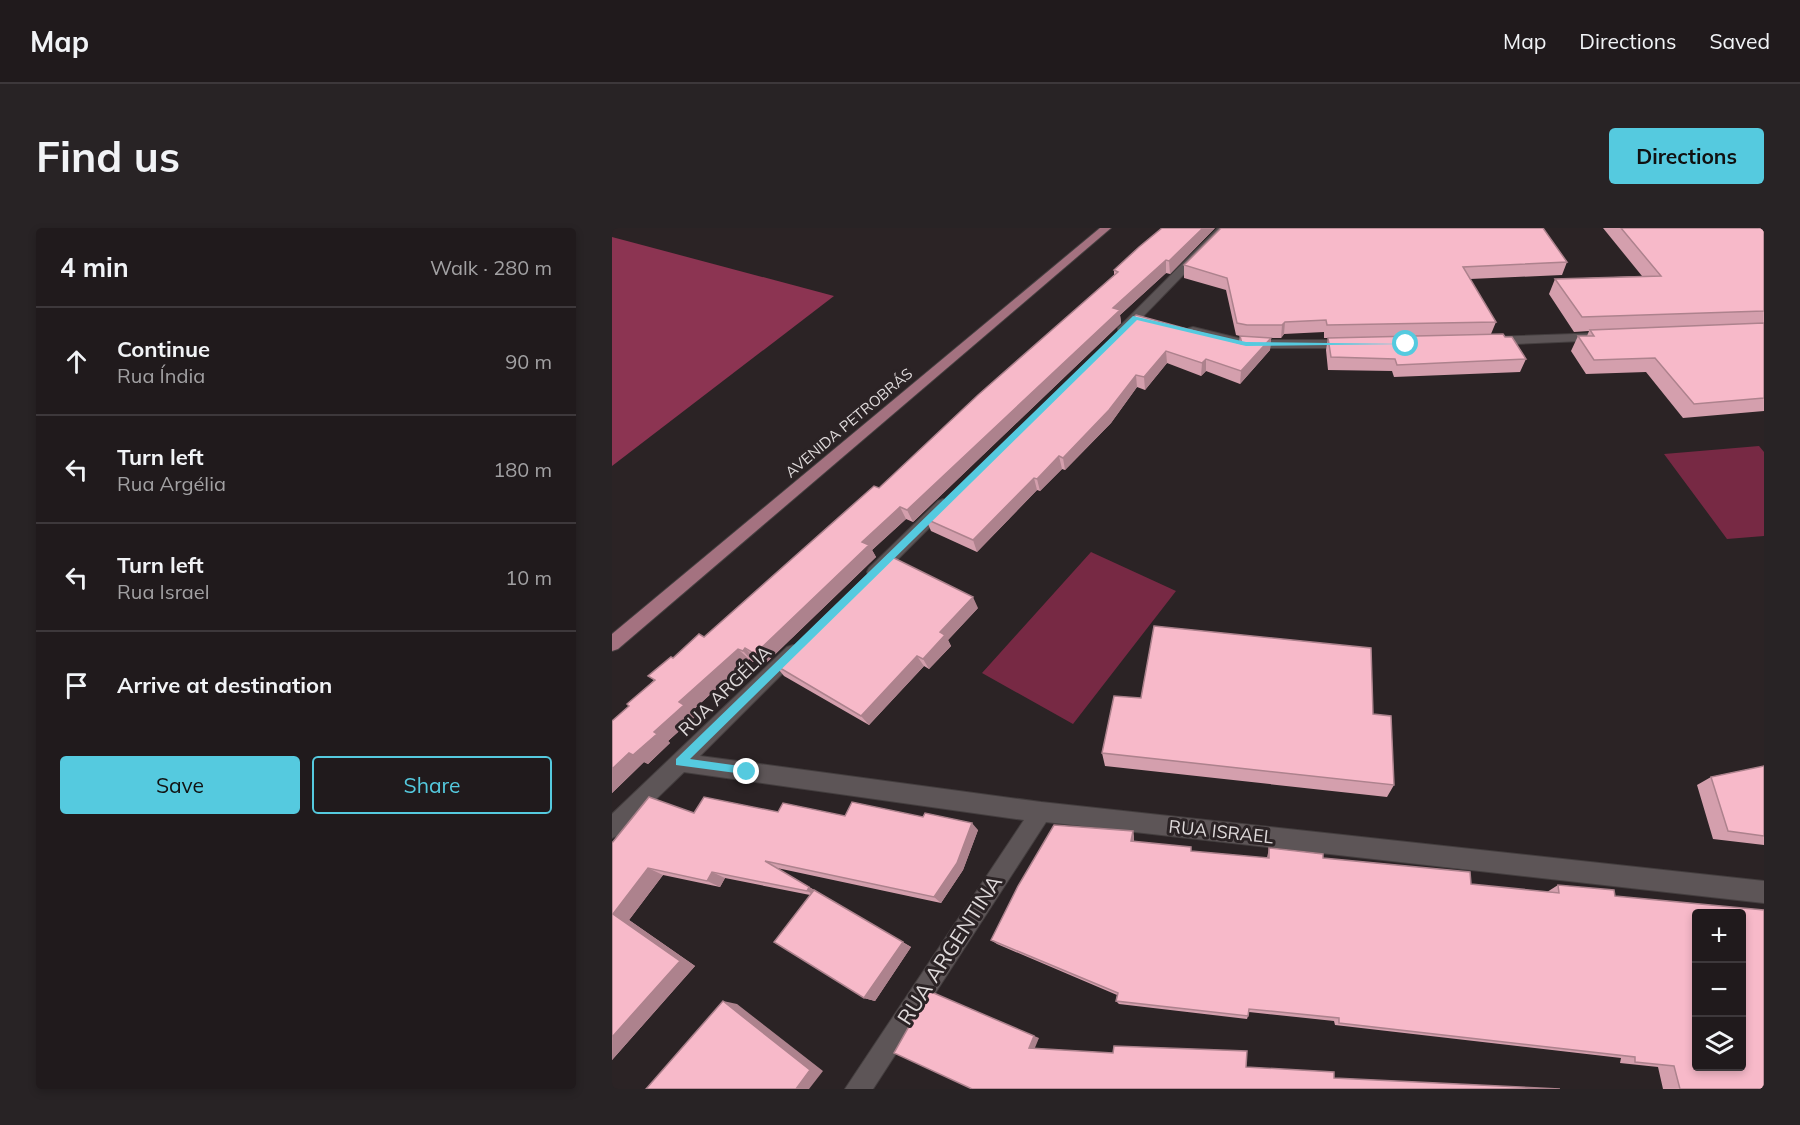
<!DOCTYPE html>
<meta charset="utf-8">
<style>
:root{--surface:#201a1c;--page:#282325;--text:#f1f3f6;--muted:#a2a1a3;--line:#3d383b;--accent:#55cadf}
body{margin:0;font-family:Mulish,sans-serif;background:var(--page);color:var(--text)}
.controls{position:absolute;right:18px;bottom:18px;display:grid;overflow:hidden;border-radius:6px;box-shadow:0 3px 9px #0003}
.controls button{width:54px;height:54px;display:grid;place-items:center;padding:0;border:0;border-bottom:2px solid var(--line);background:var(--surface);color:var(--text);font:30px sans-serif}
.stop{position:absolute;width:18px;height:18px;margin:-14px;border:4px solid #55cadf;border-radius:50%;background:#fff}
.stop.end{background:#55cadf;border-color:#fff;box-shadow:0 2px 6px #0008}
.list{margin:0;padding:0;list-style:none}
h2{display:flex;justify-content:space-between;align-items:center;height:78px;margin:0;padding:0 24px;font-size:26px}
h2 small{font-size:20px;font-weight:400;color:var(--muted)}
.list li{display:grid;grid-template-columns:39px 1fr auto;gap:18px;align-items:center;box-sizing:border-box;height:108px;padding:0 24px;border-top:2px solid var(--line)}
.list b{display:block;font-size:22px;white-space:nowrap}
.list p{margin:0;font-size:20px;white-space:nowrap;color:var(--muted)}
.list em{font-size:20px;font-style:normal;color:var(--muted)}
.actions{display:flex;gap:12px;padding:18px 24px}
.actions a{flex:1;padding:14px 0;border:2px solid var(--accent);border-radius:6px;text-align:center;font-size:21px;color:var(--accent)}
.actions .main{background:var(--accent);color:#111}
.icon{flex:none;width:33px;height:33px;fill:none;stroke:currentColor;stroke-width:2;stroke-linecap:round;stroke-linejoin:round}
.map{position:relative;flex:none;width:1152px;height:861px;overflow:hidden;border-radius:6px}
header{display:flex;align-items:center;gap:36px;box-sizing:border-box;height:84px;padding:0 30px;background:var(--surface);border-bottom:2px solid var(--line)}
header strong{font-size:28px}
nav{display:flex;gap:33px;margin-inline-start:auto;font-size:21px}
.intro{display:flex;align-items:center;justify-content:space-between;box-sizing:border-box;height:144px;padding:0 36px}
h1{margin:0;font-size:42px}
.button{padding:15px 27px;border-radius:6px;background:var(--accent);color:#111;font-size:21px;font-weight:700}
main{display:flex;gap:36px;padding:0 36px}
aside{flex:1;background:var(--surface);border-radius:6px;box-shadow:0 3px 9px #0003}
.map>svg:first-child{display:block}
</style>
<header>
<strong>Map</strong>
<nav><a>Map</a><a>Directions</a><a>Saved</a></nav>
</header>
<div class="intro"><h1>Find us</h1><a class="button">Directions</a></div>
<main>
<aside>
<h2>4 min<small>Walk · 280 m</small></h2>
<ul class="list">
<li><svg class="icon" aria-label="ahead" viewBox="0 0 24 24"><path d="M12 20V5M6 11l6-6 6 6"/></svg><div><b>Continue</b><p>Rua Índia</p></div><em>90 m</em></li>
<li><svg class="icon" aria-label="left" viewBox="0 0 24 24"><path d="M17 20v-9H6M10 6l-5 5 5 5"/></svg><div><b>Turn left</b><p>Rua Argélia</p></div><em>180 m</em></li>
<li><svg class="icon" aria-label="left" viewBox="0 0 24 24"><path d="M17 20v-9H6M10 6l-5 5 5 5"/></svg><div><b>Turn left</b><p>Rua Israel</p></div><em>10 m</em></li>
<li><svg class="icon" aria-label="arrive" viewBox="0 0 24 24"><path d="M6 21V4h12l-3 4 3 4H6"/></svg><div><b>Arrive at destination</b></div></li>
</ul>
<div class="actions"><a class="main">Save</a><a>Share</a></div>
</aside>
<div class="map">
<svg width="1152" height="861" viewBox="0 0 1152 861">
<rect width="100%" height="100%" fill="#2b2325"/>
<path fill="#772944" d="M1147,218L1152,224V308L1115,311L1052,226Z
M479,324L564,363L461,496L370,445Z"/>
<path fill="#8c3452" d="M0,9L222,68L0,238Z"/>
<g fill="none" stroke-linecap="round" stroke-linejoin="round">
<g stroke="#443e3f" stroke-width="2">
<path id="minor" d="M606,0H617L514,106H506V100Z
M581,99L634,112H738L744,116L738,120H634L577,106V100Z
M990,105L994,106V112L879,117L873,113L879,109Z
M331,271L339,277L336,281L269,348H257L255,344L257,340L326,273Z
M181,417L187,419L190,424L187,429L88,528L429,574L1152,653V675L434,594L261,861H233L412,592L72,544L7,607L0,610V586L175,419Z"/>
</g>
<g stroke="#443e3f" stroke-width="2">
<path id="major" d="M488,0H499L6,421L0,423V406Z"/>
</g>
<use href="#minor" fill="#5d5557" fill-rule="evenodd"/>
<use href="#major" fill="#a47280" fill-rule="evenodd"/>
</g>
<path fill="#d49fad" d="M603,0L558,46L554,45L508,87L509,95L301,294L294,291L260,322L264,329L153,436L144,431L141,434L137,431L80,483L85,487L56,513L58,515L36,536L32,534L0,565V493L17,478L42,452L36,448L92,409L267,260L502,47V42Z
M991,0H1152V183L1071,190L1034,144L974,146L959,123L966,108H975L977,103L962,104L937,66L943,51L1030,48Z
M955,34L950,47L858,51L884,94L879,106L893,109L914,131L908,144L782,149L780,143L716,142L714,122L716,110H712V104L672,106L669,110H659L658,122L628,156L594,143L589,148L555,135L533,162L525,159L499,195L453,242L450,241L428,263L425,262L365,324L319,303L314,291L524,87L627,115L628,108L624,107L614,62L572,50V37Z
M366,380L336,412L339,418L317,441L312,438L257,497L172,448L163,437Z
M761,486L782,557L775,569L493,538L490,525Z
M1152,538V617L1101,611L1085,557L1099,549Z
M166,584L233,588L366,602L351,642L329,675L165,640L299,719L263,773L252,770L198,667L113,650L108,659L51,647L17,692L83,738L0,832V615L82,585Z
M521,603L522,610V613L579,623L655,630L657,620L859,656L935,664L946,657L1003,668L1152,861H1051L1046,839L1008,835L1009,830L723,797L722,793L637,784L636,788L635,791L507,776L504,773L505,767L385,716L379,712Z"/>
<path fill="#ad828d" d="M591,0H603L558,46L557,33Z
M554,32V45L508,87L509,95L301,294L295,282L501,80Z
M673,94L672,106L669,110L670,97Z
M659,110L658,122L628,156L629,143Z
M554,123L555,135L533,162L532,149Z
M594,131V143L589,148L590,135Z
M524,147L525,159L499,195L453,242L451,230Z
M447,228L450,241L428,263L425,251Z
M422,250L425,262L365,324L361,312Z
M288,279L294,291L260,322L264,329L153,436L143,426L250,314Z
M361,369L366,380L336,412L339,418L317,441L311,431L328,404Z
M133,420L144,431L141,434L131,423Z
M126,421L137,431L80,483L85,487L56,513L58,515L36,536L32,534L0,565V541L17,525L42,504L67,474Z
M305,428L312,438L257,497L249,488Z
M360,595L366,602L351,642L329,675L322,669Z
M521,603L522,610L521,620L519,613Z
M153,633L299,719L263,773L252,770L206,669L195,663Z
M36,640L51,647L17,692L83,738L0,832L1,686Z
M100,644L113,650L108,659L95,653Z
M317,763L427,810L422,822L417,820Z
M111,773L125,776L211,843L197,861H184Z"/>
<path fill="#f7b9c9" stroke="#ad828d" stroke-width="1.5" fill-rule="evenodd" d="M550,0H591L557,33L554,32L501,80L508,82L295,282L288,279L250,314L257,317L143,426L133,420L131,423L126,421L67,474L72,477L42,504L45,506L21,527L17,525L0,541V493L17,478L15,476L43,452L36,448L59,429L61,430L87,406L92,409L262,258L267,260L366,167L506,44L502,42L527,19Z
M609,0H931L955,34L851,39L884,94L715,97L714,92L673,94L670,97H635L625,95L615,50L572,37Z
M1009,0H1152V83L970,89L943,51L1049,48Z
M524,87L630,116L628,108L659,110L629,143L594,131L590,135L554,123L532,149L524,147L497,182L451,230L447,228L425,251L422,250L361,312L314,291Z
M1152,95V170L1082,176L1043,130L982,132L966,108H982L978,102Z
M891,106L893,109H900L914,131L785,137L783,131L719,129L716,110Z
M276,327L361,369L328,404L333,407L311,431L305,428L249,488L163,437Z
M542,398L759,420L761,486L779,488L782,557L490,525L502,468L529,470Z
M1152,538V608L1116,603L1099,549Z
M37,569L82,585L92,569L166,584L171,575L233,588L240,574L311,589L313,585L360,595L345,635L322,669L153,633L197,659L195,663L100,644L95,653L36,640L1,686L68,733L0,809V615Z
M442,597L521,603L519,613L579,619V623L657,630V620L711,626V630L858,644L859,656L947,665L946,657L1002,662L1003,668L1152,682V861H1068L1062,838L1023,834V829L727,795V790L637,781L636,788L504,773L506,765L379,712L406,658ZM1084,686H1130V838H1084Z
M202,662L291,714L252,770L162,714Z
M317,763L422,808L417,820L501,825L502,818L635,823L634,839L722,844V850L948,861H360L282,825Z
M111,773L198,842L184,861H34Z"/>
<path fill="#55cadf" d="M521,88L634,114L797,116L634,118L525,92L78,531L135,539L139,540V547L64,537V531Z"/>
<g text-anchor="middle" stroke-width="6" stroke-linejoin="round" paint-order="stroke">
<g font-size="15" fill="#ded9da" stroke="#2b2325">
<text transform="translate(237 195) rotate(-40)" y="5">AVENIDA PETROBRÁS</text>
</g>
<g font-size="18" fill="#ded9da" stroke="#2b2325">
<text transform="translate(113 463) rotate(-44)" y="6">RUA ARGÉLIA</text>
<text transform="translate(609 604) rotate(6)" y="6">RUA ISRAEL</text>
</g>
<g font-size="21" fill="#ded9da" stroke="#2b2325">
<text transform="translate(338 722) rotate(-57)" y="7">RUA ARGENTINA</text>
</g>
</g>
</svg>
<div class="controls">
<button>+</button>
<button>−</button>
<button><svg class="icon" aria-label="layers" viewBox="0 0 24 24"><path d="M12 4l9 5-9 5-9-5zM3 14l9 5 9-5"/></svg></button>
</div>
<div class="stop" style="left:794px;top:116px"></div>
<div class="stop end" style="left:135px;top:544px"></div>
</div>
</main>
